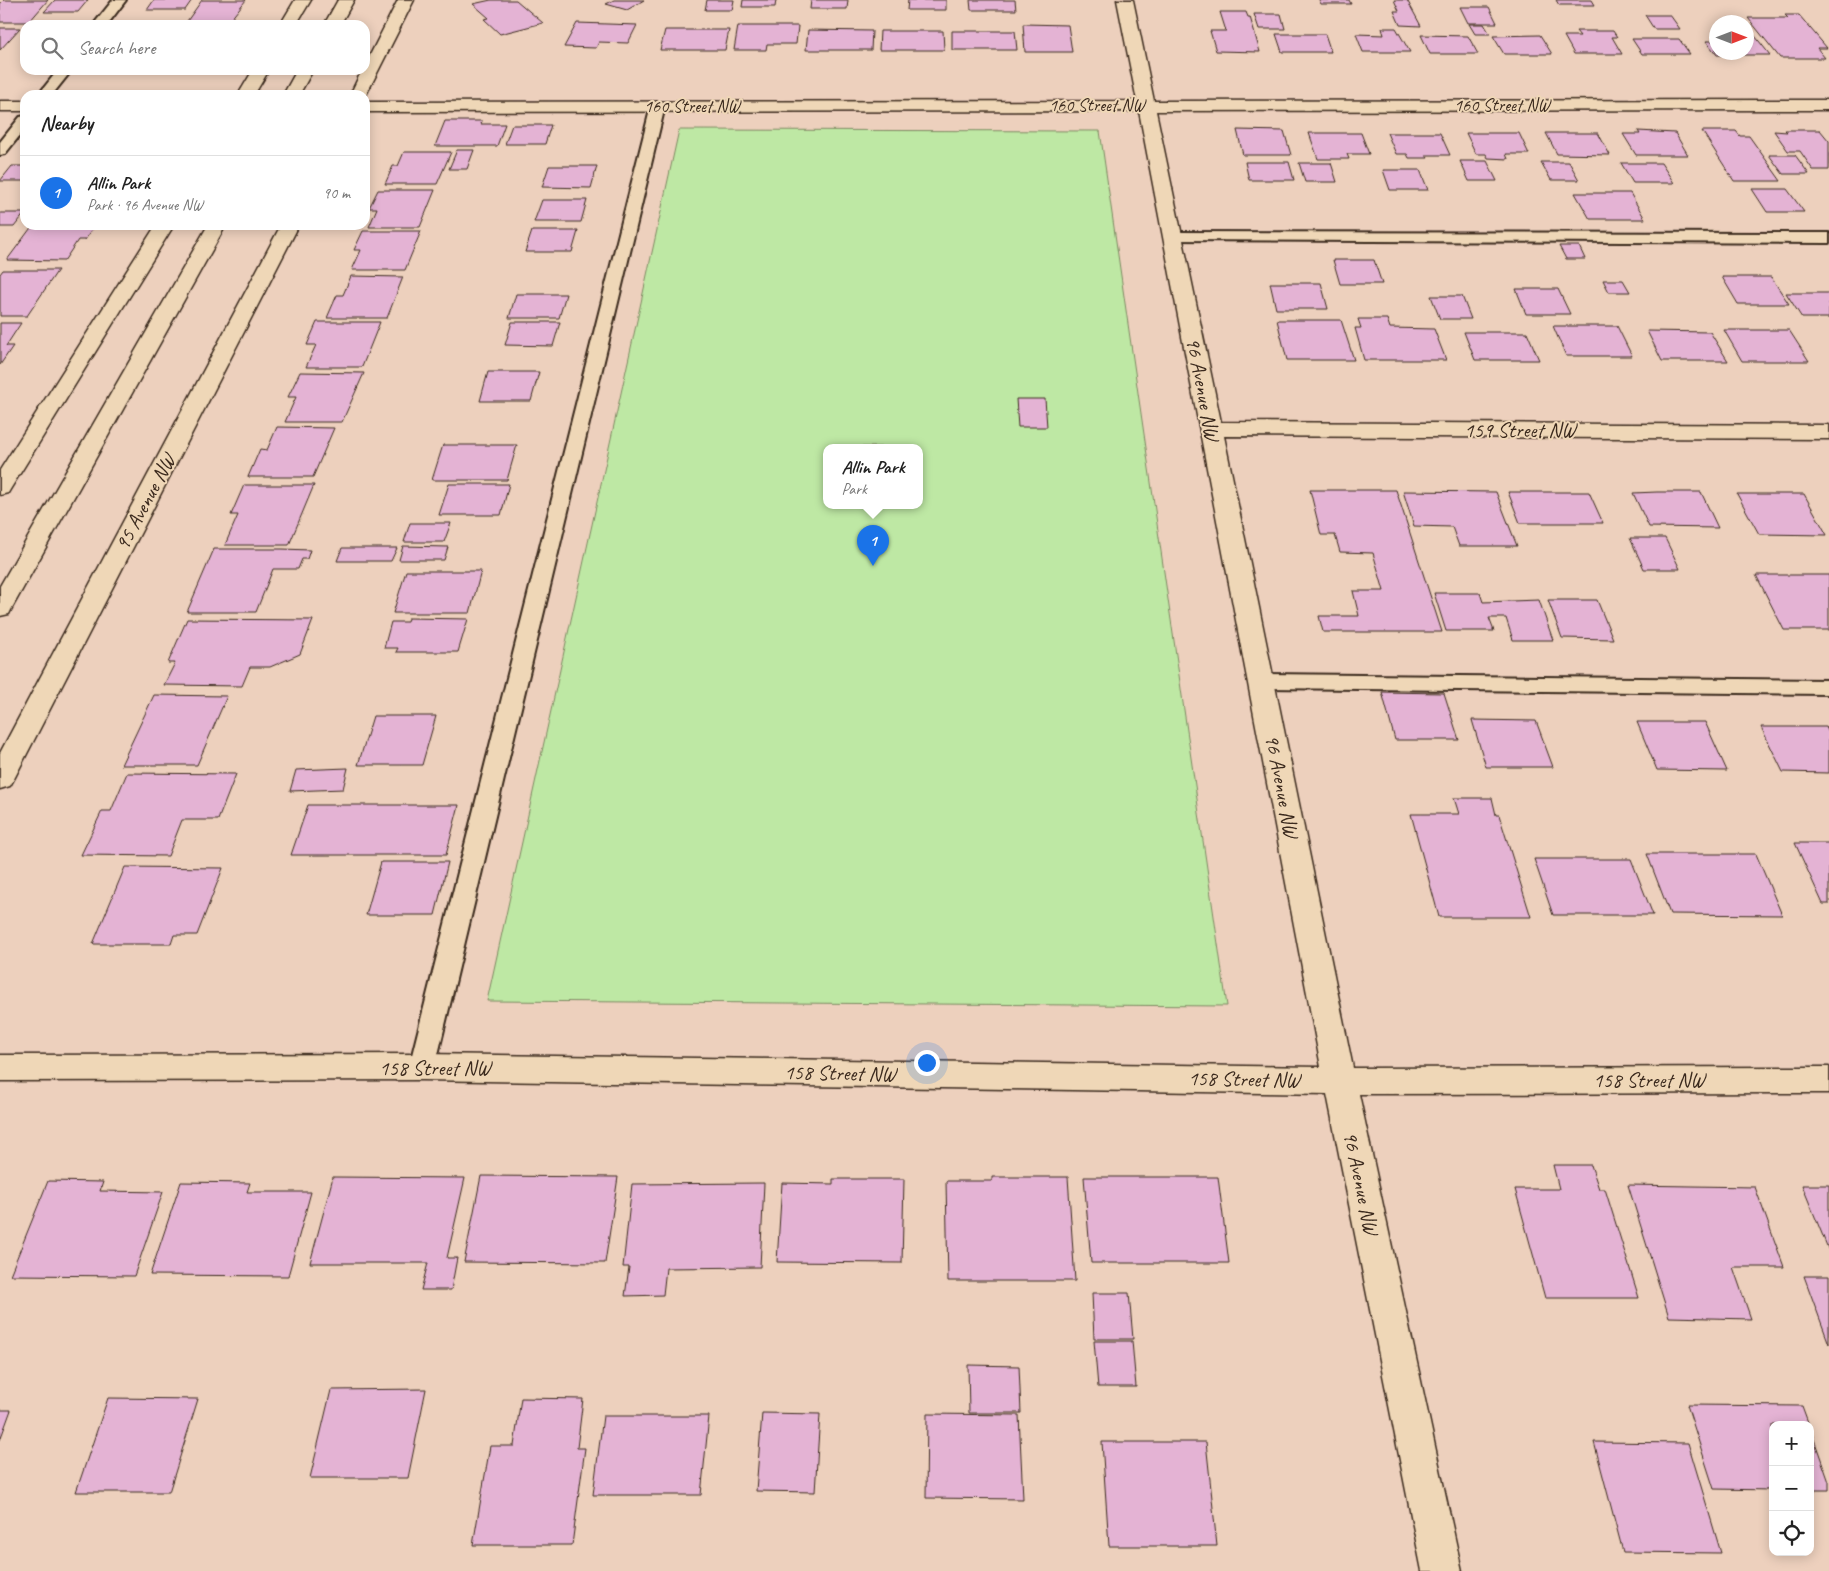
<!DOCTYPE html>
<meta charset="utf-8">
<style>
:root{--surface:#fff;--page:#f6f6f6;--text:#222;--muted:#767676;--line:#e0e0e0;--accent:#1a73e8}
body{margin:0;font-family:Caveat,sans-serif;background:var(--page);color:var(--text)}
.controls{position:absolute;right:15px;bottom:15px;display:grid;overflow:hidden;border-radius:10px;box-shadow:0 2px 12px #0003}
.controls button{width:45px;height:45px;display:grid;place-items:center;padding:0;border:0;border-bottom:1px solid var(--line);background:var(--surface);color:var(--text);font:25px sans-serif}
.compass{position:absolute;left:1709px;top:15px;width:45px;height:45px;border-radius:50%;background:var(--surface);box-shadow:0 2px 12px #0003;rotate:90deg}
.you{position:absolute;left:926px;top:1062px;width:18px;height:18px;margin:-12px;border:4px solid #fff;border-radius:50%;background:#1a73e8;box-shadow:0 0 0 8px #1a73e833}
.badge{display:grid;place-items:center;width:32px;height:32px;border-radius:50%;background:var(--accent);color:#fff;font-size:16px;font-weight:700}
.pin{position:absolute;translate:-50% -41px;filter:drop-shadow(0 1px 2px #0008)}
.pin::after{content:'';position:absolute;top:26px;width:18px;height:15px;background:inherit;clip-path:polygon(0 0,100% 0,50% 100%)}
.popup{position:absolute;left:823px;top:444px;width:100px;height:65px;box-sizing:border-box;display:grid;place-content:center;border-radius:10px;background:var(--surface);filter:drop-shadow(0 1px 4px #0005);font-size:16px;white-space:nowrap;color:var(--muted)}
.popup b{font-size:19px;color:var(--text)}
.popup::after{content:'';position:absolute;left:50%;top:100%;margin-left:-10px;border:10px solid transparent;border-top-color:var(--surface)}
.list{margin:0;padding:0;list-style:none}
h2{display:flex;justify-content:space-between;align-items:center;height:65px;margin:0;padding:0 20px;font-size:21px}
h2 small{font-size:16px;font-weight:400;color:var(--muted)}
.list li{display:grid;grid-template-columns:32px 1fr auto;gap:15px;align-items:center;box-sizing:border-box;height:75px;padding:0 20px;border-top:1px solid var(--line)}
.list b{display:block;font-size:19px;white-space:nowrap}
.list p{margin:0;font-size:16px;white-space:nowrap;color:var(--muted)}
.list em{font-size:16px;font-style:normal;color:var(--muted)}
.icon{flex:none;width:28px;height:28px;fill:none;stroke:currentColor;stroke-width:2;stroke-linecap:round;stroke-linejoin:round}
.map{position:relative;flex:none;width:1829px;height:1571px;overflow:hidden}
.search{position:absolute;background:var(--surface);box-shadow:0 2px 12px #0003;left:20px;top:20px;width:350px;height:55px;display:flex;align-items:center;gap:12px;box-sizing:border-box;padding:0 18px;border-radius:15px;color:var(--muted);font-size:19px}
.panel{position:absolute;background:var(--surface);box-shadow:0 2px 12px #0003;left:20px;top:90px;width:350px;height:140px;border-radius:15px}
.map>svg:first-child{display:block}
</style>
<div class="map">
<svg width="1829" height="1571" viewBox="0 0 1829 1571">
<rect width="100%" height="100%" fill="#edd0bd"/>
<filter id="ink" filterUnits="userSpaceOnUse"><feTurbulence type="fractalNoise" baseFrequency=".02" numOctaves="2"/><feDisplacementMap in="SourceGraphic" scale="10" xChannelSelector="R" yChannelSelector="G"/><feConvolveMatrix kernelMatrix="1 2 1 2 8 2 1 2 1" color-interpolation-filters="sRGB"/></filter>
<g filter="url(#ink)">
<path fill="#bee8a4" stroke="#7c8961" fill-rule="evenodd" d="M679,130L1100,131L1227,1006L487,1001ZM827,447H919V505H827Z"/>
<path fill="#e4b3d4" stroke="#3b2a1e" d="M4,0H48L29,22H0V4Z
M55,0H88L78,12H44Z
M154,0H192L185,10H147Z
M202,0H246L227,24H185Z
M491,0H516L543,23L500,34L484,19L489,18L473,4Z
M614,0H644L627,10L606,4Z
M707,0H734L732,10H705Z
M743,0H776L775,7H742Z
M811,0H848L847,9H810Z
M908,0H946V10H907Z
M970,0H1015L1016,10H971Z
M1319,0H1349L1351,4H1321Z
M1394,0H1407L1421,26L1400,25L1394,11H1399Z
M1556,0H1592L1595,5H1559Z
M1460,7H1489L1497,23H1468Z
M1220,12H1246L1248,17H1250L1260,52L1216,51L1210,31H1226Z
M1254,14H1281L1285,29H1259Z
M1645,15H1670L1680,29H1654Z
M1785,15H1799L1827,48H1817L1825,58H1780L1748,18H1788Z
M577,23L637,25L628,43L599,42L596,48L564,47Z
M1023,24L1068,25L1072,52H1025Z
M1469,24H1484L1490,34H1475Z
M738,26H798L796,44H767L766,50H734Z
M0,28H20L0,50Z
M1382,28H1396L1410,52H1363L1356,34L1384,35Z
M665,30H729L725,50H660Z
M808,30L872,31L871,50H806Z
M880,31H943L944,50H879Z
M952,31H1015L1017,50H952Z
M1576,31H1613L1617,37H1612L1622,54H1574L1564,36H1580Z
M1276,34H1325L1331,52H1282Z
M1421,35L1468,36L1478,54H1430Z
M1540,35L1552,54H1504L1493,36Z
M1746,36H1755L1770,55H1717L1706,41H1716V52H1746Z
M1632,39H1679L1690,54H1642Z
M445,121H482L481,124H505L497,146H435Z
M512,125H551L545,144H505Z
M1237,130L1284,131L1291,155H1243Z
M1785,130H1820L1829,141V170H1813L1800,151H1788L1774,131L1787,132Z
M1638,131L1675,133L1688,155H1636L1623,134H1640Z
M1702,131H1736L1740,136H1749L1781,181H1734Z
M1309,133H1361L1369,154H1347L1349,159H1318Z
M1387,133H1440L1450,155H1426L1428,158H1409L1407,154H1396Z
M1466,133H1519L1529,154H1506L1508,159L1488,158L1486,154H1476Z
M1546,133H1598L1610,155L1557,154Z
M457,150H474L467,169H449Z
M404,152H451L437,184H385L393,166H398Z
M1769,155H1795L1809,174H1783Z
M1460,161H1487L1497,181H1469Z
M1245,162H1289L1294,180H1249Z
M1541,162H1569L1579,180H1551Z
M1299,163H1331L1337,182H1305Z
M1621,163H1661L1674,183H1633Z
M12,166H25V181H0Z
M549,166H597L591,188L542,187Z
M1383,170H1420L1428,190H1390Z
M1752,189H1787L1804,212H1767Z
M378,190H435L420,227H369L377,208H369Z
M1575,193H1630L1645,219H1590Z
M542,200H587L581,222H534Z
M0,213H25L14,227H0Z
M33,225H95L85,240H78L64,261L7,260Z
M363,231H421L405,270H352L361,250H354Z
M532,231H578L572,252H525Z
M1559,246H1579L1585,259H1566Z
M1333,260H1374L1382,284H1340Z
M3,270H58L27,316H0V274Z
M351,276L403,277L387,318H327L337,295H343Z
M1722,277H1771L1789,304H1738Z
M1603,280H1623L1630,292H1609Z
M1270,283H1321L1328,309H1276Z
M1516,289H1558L1570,314H1526Z
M1786,293H1829V318H1802Z
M516,294H566L559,318H509Z
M1431,296H1462L1471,319H1440Z
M1358,319H1387L1390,328L1434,329L1446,360H1364L1355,328H1361Z
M1277,320H1341L1354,360H1287Z
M317,322H380L362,367H306L316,345H307Z
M512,322H560L553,346L505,345Z
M0,323H21L6,346H13L0,365Z
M1553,326H1617L1632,356H1566Z
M1724,330H1789L1809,361H1742Z
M1647,331L1710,332L1728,361H1662Z
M1464,332H1527L1539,360H1475Z
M300,372L364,373L342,422H285L296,397H288Z
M488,372H539L531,401H480Z
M1016,399H1045L1047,427H1018Z
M277,427L334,428L313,477H248L260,449L267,450Z
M443,445H517L507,480H432Z
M449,484H509L501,515H439Z
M244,485H314L289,545H225L238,515H231Z
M1310,490H1396L1442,632H1323L1319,616H1359L1353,591H1384L1373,553L1340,552L1335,535H1321Z
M1403,491L1496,492L1517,546H1459L1452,527L1414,526Z
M1508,492H1589L1603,523H1520Z
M1657,492H1701L1718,528L1649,527L1633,493Z
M1737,494H1804L1827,535L1759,534Z
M410,523H451L444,542H404Z
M1630,538H1665L1680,569H1644Z
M403,546L448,547L444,560H399Z
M342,548H397L391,561H337Z
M214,549H282L310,550L307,559H302L298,569H273L256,612H187Z
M406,571H481L470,613H393Z
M1756,575H1829V630H1784Z
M1434,593H1480L1483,602L1539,600L1553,640H1513L1506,618H1489L1494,631H1446Z
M1548,600H1597L1613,639L1562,638Z
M408,618L468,619L458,652H396L398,648H384L391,622H407Z
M187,619L313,620L300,654L270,667H250L242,686L164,685L175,663H168Z
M1382,692L1444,693L1459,740H1395Z
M154,695L227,696L197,765H121Z
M373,716H436L422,765H358Z
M1472,720L1536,721L1553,767H1486Z
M1637,722H1705L1727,771L1657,770Z
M1761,727H1826L1829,733V773L1783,772Z
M348,768L343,789L290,791L296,770Z
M127,773L236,774L218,820H182L168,856L81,855L102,811H111Z
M1454,798H1492L1496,815H1499L1531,917H1439L1411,814H1459Z
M308,805H459L446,855H291Z
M1795,843H1829V904H1823Z
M1647,854H1756L1782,915L1670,914Z
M1534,859H1631L1653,915H1553Z
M381,862H448L435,915H366Z
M125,867L223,868L197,935H174L171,944H93Z
M1553,1165H1591L1599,1189H1605L1639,1298H1545L1515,1189H1559Z
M481,1176L618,1177L605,1263L464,1262Z
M333,1177L465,1178L447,1258H457L451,1290H421L428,1263H310Z
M992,1177H1068L1075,1281H948L946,1181H992Z
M1084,1177H1218L1229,1263H1091Z
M833,1179H904L902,1263L777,1262L782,1183L833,1184Z
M48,1181L103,1182L100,1191L163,1192L134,1276L10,1275Z
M181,1182L250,1183L247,1192H311L288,1276L150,1275Z
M764,1183L760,1267L666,1268L663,1295L625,1296L629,1267H623L632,1184Z
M1628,1185L1755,1187L1784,1267H1733L1751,1319L1669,1317Z
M1802,1185H1829V1251Z
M1804,1276H1829V1344Z
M1092,1293H1129L1133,1339H1094Z
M1094,1341H1132L1136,1387H1098Z
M968,1365L1019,1366L1021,1413H969Z
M426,1389L408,1478H310L331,1390Z
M108,1398L198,1399L169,1492H76Z
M521,1398L583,1399L577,1448H585L572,1545H473L490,1446H514Z
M1687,1405L1802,1406L1809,1425H1773V1490L1714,1489Z
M0,1410H11L0,1440Z
M762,1413L820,1414L815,1492L756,1491Z
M927,1414L1019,1415L1023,1499L926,1498Z
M603,1416H709L701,1495H593Z
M1810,1428L1829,1482V1490H1810Z
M1102,1442H1206L1217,1546H1109Z
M1594,1442L1688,1443L1721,1553L1623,1552Z"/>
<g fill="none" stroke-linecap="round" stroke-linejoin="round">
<g stroke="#3b2a1e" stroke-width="4">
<path id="lane" d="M113,0H126L107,25H93Z
M58,70H72L52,95H38Z
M658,102L665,106L435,1067L431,1075L422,1078L413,1075L409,1067L651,106Z
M25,116V129L5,154L0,155V142L20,117Z
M1172,232L1829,233V243L1166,240L1164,237L1166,234Z
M1262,674L1829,680V694L1262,688L1255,686L1251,681L1255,676Z"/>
</g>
<g stroke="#3b2a1e" stroke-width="3">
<path id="street" d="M295,0H311L296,25H280Z
M398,0H414L366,95L365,97V95H350L362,70H365V65Z
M1117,0H1133L1154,101L1829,100V110L1156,111L1221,422L1829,425V439L1224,436L1353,1068L1829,1067V1093L1359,1094L1462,1571H1422L1327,1094L422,1080L0,1081V1055L422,1054L1321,1067L1139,111L365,112V102L1137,101Z
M253,70H269L254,95H238Z
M0,101H25V111H0Z
M156,225H174L11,488L8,493L0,495V470Z
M281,225H299L14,779L10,786L0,789V753Z"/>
</g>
<g stroke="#3b2a1e" stroke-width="3">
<path id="secondary" d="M338,0H354L340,25H324Z
M297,70H313L299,95H283Z
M208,225H226L12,608L9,614L0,616V586Z"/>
</g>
<use href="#lane" fill="#efd7b7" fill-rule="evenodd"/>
<use href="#street" fill="#efd7b7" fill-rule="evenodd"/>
<use href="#secondary" fill="#efd7b7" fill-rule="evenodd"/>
</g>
</g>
<g text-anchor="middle" stroke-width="4" stroke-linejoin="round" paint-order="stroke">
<g font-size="18" fill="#3b2a1e" stroke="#efd7b7">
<text x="1097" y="111">160 Street NW</text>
<text x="1502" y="111">160 Street NW</text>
<text x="692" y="112">160 Street NW</text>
</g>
<g font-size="21" fill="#3b2a1e" stroke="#efd7b7">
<text transform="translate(1203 389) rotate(79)" y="7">96 Avenue NW</text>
<text x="1520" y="437">159 Street NW</text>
<text transform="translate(145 502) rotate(-62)" y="7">95 Avenue NW</text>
<text transform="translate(1282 786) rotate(79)" y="7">96 Avenue NW</text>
<text x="435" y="1075">158 Street NW</text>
<text transform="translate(840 1073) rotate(1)" y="7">158 Street NW</text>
<text transform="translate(1244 1079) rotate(1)" y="7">158 Street NW</text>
<text x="1649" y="1087">158 Street NW</text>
<text transform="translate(1361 1183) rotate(78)" y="7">96 Avenue NW</text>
</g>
</g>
</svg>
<div class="controls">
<button>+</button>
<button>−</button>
<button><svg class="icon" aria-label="locate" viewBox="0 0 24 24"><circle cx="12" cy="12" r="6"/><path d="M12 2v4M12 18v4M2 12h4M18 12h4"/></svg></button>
</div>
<svg class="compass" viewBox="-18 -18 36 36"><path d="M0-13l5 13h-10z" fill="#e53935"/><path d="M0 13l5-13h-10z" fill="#767676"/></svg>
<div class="you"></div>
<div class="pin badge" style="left:873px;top:566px">1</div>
<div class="popup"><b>Allin Park</b>Park</div>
<div class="search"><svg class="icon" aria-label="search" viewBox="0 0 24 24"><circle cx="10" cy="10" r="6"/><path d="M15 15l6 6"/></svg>Search here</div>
<section class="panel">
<h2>Nearby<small></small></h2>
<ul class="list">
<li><span class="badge">1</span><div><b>Allin Park</b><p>Park · 96 Avenue NW</p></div><em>90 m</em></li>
</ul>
</section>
</div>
